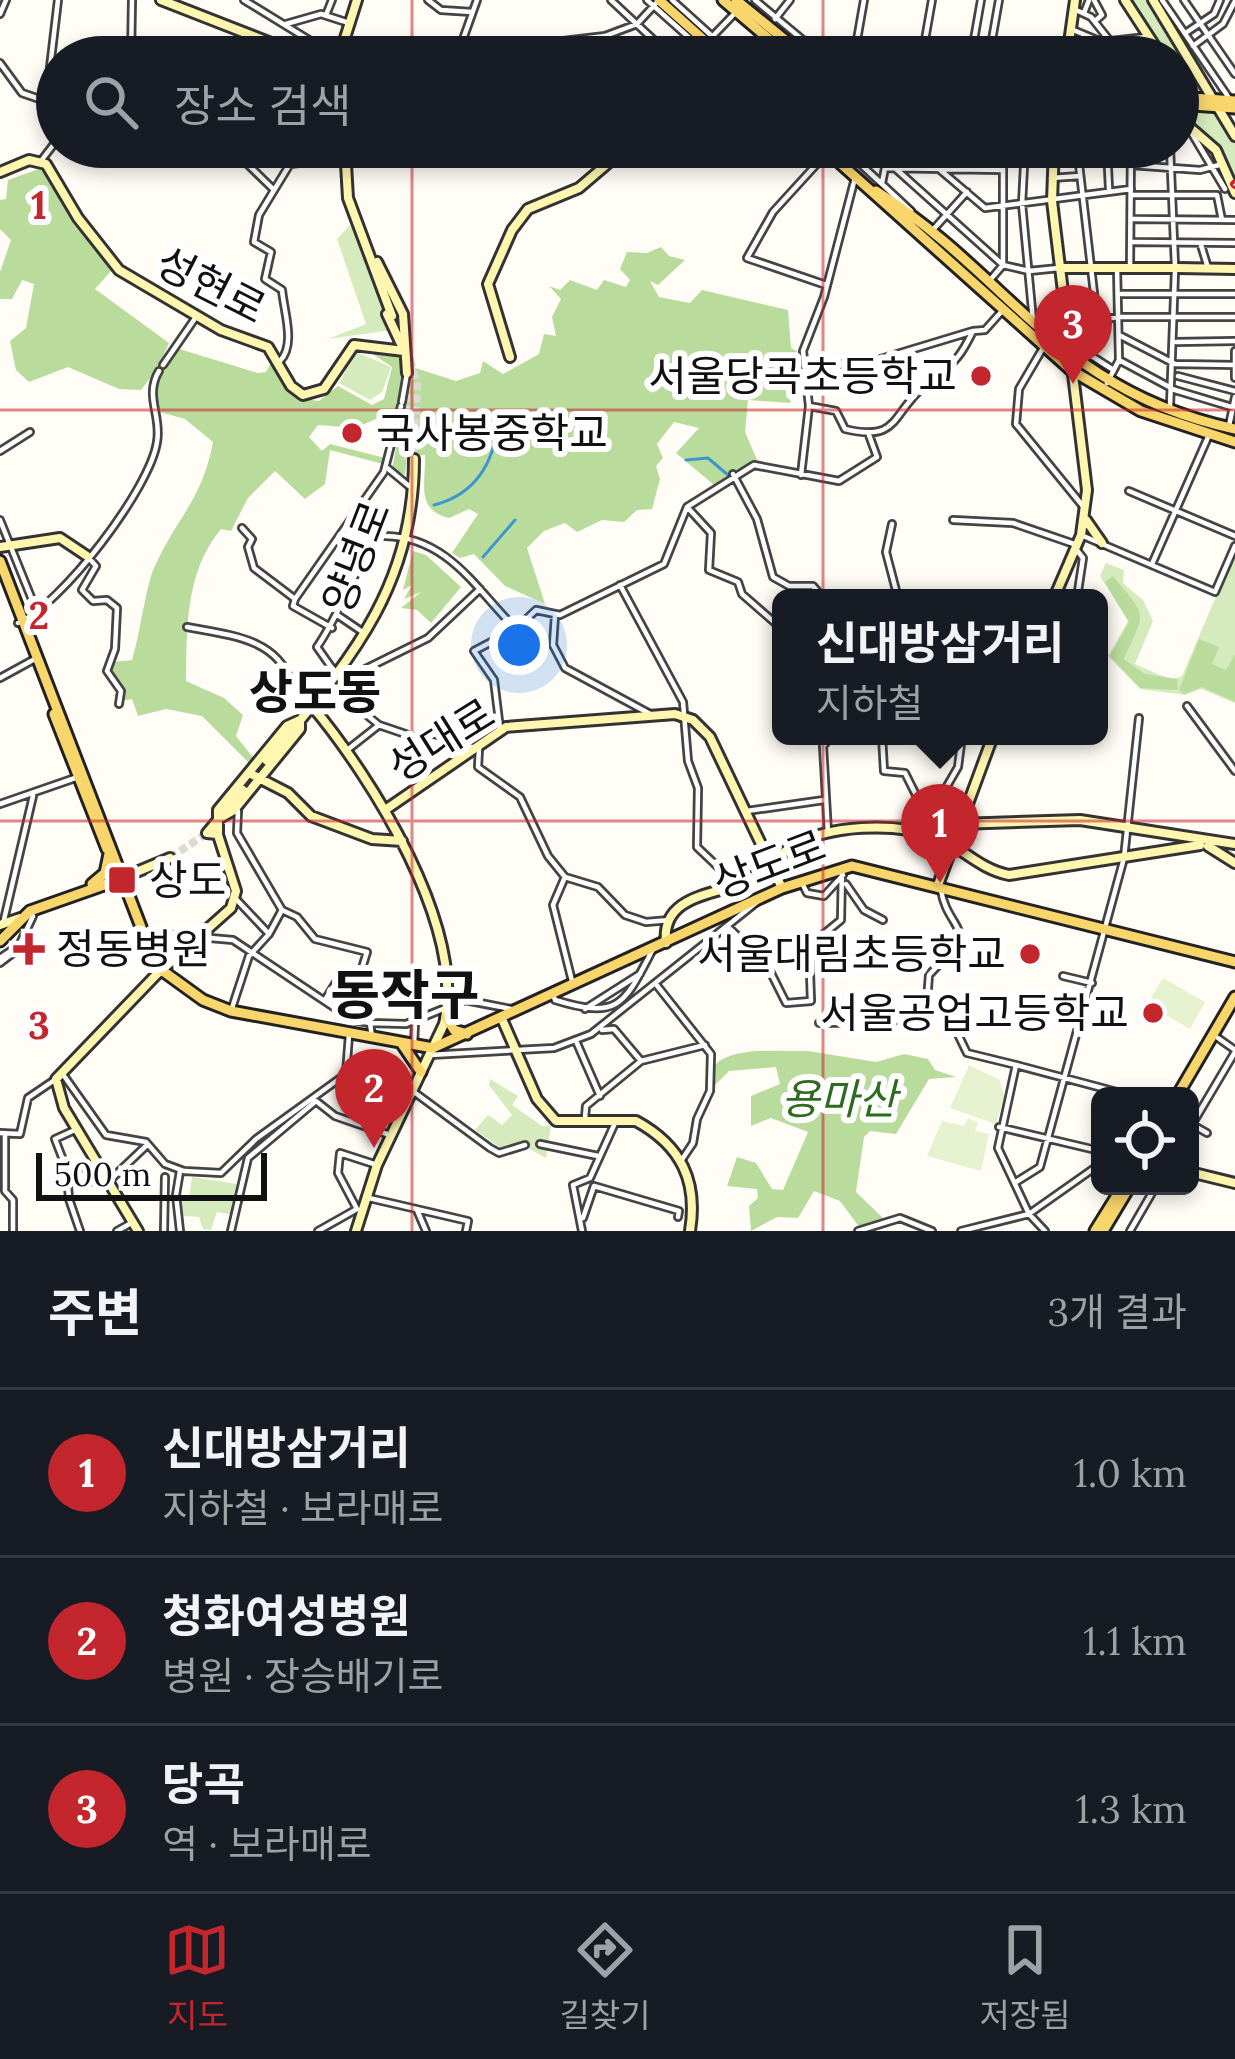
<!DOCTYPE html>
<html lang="ko">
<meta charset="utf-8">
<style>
:root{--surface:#171b24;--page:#242831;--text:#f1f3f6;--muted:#9ea1a6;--line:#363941;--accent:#c4262e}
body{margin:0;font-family:Lora,"Noto Sans KR",serif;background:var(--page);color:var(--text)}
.controls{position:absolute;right:36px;bottom:36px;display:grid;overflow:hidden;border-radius:18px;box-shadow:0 6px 18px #0003}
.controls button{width:108px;height:108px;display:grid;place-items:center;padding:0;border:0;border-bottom:3px solid var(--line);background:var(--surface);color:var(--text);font:60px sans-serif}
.scale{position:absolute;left:36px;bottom:30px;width:231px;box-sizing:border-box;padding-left:12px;border:6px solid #111;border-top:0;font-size:33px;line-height:42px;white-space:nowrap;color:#111;-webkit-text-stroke:9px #fff;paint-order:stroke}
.you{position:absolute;left:519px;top:645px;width:42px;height:42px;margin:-30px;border:9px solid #fff;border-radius:50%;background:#1a73e8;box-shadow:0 0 0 18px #1a73e833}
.badge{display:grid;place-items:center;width:78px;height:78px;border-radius:50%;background:var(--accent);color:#fff;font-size:39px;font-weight:700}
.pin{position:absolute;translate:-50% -99px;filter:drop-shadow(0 3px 6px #0008)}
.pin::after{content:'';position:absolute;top:63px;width:42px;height:36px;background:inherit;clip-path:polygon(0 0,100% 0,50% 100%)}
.popup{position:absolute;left:772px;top:589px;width:336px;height:156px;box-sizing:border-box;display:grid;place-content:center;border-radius:18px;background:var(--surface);filter:drop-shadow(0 3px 9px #0005);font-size:39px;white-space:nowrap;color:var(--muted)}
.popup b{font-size:45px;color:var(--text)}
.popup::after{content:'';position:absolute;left:50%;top:100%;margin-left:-24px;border:24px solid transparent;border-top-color:var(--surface)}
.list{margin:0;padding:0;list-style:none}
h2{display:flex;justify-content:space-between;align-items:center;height:156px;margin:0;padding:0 48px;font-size:51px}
h2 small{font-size:39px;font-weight:400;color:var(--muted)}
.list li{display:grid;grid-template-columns:78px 1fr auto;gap:36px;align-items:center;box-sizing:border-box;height:168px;padding:0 48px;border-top:3px solid var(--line)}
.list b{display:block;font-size:45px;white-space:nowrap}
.list p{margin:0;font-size:39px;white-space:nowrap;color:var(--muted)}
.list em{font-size:39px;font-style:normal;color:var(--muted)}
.icon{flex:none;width:66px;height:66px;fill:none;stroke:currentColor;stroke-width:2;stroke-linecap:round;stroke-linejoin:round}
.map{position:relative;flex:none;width:1235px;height:1231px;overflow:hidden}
.search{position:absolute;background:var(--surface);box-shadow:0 6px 18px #0003;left:36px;right:36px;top:36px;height:132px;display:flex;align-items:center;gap:30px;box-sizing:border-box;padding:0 42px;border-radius:66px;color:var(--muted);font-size:45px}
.sheet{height:660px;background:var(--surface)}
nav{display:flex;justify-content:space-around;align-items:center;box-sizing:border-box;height:168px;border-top:3px solid var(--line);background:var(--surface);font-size:33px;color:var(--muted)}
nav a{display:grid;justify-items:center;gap:6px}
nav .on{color:var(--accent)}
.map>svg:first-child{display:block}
</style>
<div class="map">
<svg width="1235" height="1231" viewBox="0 0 1235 1231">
<rect width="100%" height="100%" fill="#fffdf5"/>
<path fill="#d5ebbd" d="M1127,0H1152L1235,139V188C1232,157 1210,135 1184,119L1178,57H1164Z
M354,221L392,330L328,339L366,324L337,239Z
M356,352L391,367L382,392L370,400L339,383Z
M1235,552V703L1201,689L1185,695L1140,689L1108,656L1128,621L1100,576L1106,563L1124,570L1123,583L1143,600L1153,621L1135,664L1171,680L1182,676Z
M490,1079L518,1096L512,1105L542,1126H551L546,1158L519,1143L502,1149L475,1130L488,1115L502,1125L512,1115L489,1085Z
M192,1177L243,1185L233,1215L217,1212L211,1230L203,1229L199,1217L183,1216L179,1200L189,1197Z"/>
<path fill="#b9dc9c" d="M39,169L52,178L73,220L111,271L95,289L169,343L160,363L165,367L176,348L258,373L266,372L273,359L281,380L297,398L319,401L338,386L372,405L384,399L392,367L364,348L399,355L404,380L399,401L405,403L415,368L456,381L480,373L483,361L503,374L539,354L544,334L556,336L552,317L561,299L549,286L560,290L570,280L597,290L604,280L626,287L630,280L620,269L627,252L647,253L661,247L669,256L685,260L658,285L650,281L659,297L690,303L702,290L788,310L791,348L803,355L805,381L792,392L790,403L748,400L745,432L758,462L733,471L714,485L676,453L699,428L674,422L657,444L663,458L656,466L660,479L652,509L637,510L624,522L602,520L577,532L565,523L544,531L527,548L545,604L505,586L474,554L460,558L452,553L478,514L469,509L449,518C415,510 426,483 425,455L407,456L405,475L392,469L404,407L355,428L318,425L309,437L322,451L330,444L385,458L383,464L330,450L325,484L305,499L275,471L248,498L231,531L221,529C184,573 187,633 186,681L224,698L243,715L236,736L255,760L251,765L202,716L166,709L138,716L132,699L122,701L123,691L110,671L112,662L132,660C140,635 146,585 154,568C176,518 202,501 213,442L185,419L160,412L155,392L163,372L157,369L141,390L119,389L68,367L29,382L16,370L10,341L26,328L34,284L22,280L12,299H0V272L11,240L0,229V200L6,199L8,180Z
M413,551L426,555L461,587L431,623L417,610L401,608L421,592L404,599L412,585L403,590Z
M1113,576C1147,618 1147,608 1124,659L1145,674L1177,679L1178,690L1140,688L1110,656L1129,622L1105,582Z
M1199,639L1219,647L1212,664L1226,670L1235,654V702L1202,687L1184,694L1179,690Z
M808,1051L876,1062L904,1054L928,1059L935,1070L956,1077L929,1079L896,1134L870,1131L864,1137L856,1192L883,1218L860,1228L840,1201L814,1191L798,1218L777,1217L751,1231L749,1206L758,1198L757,1189L727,1186L737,1157L756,1163L772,1189L783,1190L808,1132L771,1118L751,1126V1096L780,1084L776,1067L729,1071L715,1085L714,1066C733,1045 781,1052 808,1051Z"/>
<path fill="#e6f2cf" d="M1163,978L1205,1002L1190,1029L1147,1004Z
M969,1065L1000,1080L1004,1096L996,1124L950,1108Z
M968,1118L978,1123L975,1131L989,1134L981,1171L927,1156L942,1121L964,1126Z"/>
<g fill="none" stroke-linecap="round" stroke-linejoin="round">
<path stroke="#3f96cf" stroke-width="3" d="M686,460L708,458L728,475
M434,505C473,495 491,468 497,431L510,424
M483,557L515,520"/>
<path stroke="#dbdad3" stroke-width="8" stroke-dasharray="8 4" stroke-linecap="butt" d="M407,348L417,385L414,459
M406,370L408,460
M243,790L267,761
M170,858L207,833"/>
<g stroke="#444" stroke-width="10">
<path id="street" d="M244,0L314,43L338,51
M428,0L441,10L472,12
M611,0L672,57
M647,0L711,57
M672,0L735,57
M755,0L803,40L797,48
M1094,0L1102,15L1095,21
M1162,0L1229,98
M1184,0L1235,74
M1076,10L1091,17L1110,41
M1084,13L1089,0
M0,14L6,0
M326,15L332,0
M775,19L790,0
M286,24L321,14L349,23
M1071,29L1102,42L1146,37
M1187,32L1214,14L1220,0
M711,38L736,12
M1113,41L1118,57
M1125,42L1146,57
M1068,45L1086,57
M1193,46L1223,24L1235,1
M463,53L605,36L637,24L659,0
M131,57L132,0
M254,57L266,40
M464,57L462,42L477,0
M656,57L671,56
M745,57L764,36
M854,57L864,0
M922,57L932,0
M971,57L981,0
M989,57L999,0
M0,63L22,93L57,105
M46,101L58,0
M1191,132L1225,189
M230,147L273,189
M940,147L939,169L985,208L1131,189
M1025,147L1022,204L1033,320
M1077,147L1097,319
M1107,147L1109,189
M1170,147L1175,266
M835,153L855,159L911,211
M825,155L773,212L747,258L826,285
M41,161L57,140
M1131,165L1200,170L1219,165
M885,168L890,147
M896,169L1003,265L1029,271L1059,268
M1051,178L1080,176
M882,183L885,168L1002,170
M1131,195H1217L1222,220
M1133,219L1235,220
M931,232L967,192
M1133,242L1235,243
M1201,245L1208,268
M1130,267L1131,147
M991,279L1003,265V147
M1121,294H1235
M1067,324L1119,317H1235
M1119,335L1175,364L1235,365
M1176,342L1235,341
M1071,343L1112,369
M1043,348L1019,389L1016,424L1082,505
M1235,351V378
M1119,360L1175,390L1235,408
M280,361C296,345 284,312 282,290L265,279L271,252L254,242L259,215L290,164L344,158
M805,364H864L973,331
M163,365L196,317
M1178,376L1235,391
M1107,383L1119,360L1117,268
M402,402L407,373
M809,406L836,411L845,429C898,442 891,416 922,388C951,362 955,368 973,331L985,330L1002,311
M1170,406L1175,271
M1229,426L1235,397
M0,451L30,432
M386,467L409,486
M733,474L757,519L773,577L789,586H813L823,598
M801,475L809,406L803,351L824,297L855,178
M1129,491L1235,536
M687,507L754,465L839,481L877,457L869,435
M688,508L711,533L709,570L738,582L742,594L781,628
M354,512L385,536C448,537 476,589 516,629L536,610L560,615L664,564L687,507
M0,520L37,612
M953,520L1013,523L1077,545
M892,524L886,552L898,598
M242,528L252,539L248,547L254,568L295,599L293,606L332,628
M379,532C354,569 342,611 317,647L341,681L428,638L480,589
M1081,535L1215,592L1235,546
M1076,549L1083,558L1077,598
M87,556L96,566L82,590L93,601L107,600L117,608L115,649L107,671L121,691L119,704
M1152,564L1209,435
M620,585L683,702L688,761L698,788L697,847L736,884
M295,599L384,472L401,406
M336,614L361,631
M555,615L553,645L565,668L652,715
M18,623C61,605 150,489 157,442C162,416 144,396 159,371
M187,627C227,635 276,637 291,682
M0,678L33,660
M330,685L379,725L423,740L472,747
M1187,706L1235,771
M500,729L494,680L474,651L516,629
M882,736L884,771L905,773L936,835
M479,749L478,767L520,797L548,856L565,877L598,887L625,915L646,922L670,920
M346,751L379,725
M0,804L78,777
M238,811L237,833L282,910L297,917L315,939L367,952L358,981
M747,811L824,800
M928,819L958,767L962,736
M828,833L823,746L832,736
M565,877L553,905L573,985
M801,881L807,893L824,896L843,875
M846,884L864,910L883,920
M941,890C945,916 960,923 961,941L929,975L927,1000L953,1024L967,1053L1016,1065L998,1148L1029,1214L1045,1231
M236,899L269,934L282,910
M3,924L33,796
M729,928L766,963L786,1003L811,1001L809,946L841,920L842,869
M141,932L233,940L353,1020L370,1023L372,1037
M0,958L15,948
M0,963L17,950L33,916
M1063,976L1092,983
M655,983L711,1054L710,1091L697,1119L693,1143L681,1161
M553,994L555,1000C620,1020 624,1004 653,949
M325,1000L340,976L358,981L370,1023L406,1024L465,1000L511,1009
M585,1009L640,974
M231,1011L249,956L269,934
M819,1023L893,1022L930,1005
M602,1030L614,1029L641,1061
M1218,1038L1235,1050
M576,1041L600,1096
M414,1045L415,1022
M430,1055L554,1048L591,1034L757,902
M1016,1065L1132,1096
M62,1073L106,1135L146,1142L165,1164L184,1171L221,1173L256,1139L346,1074L349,1035
M346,1074L369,1079L385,1094L410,1092
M414,1092L490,1148L499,1153L525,1145
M585,1118L586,1106L641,1061L705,1045
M351,1121L379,1090
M1191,1124L1207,1133
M999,1127L1100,1151
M1190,1128L1235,1052
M0,1133L20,1134L28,1098L56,1079
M5,1136V1191L13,1200V1231
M540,1144L598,1156
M180,1171L176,1195L180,1231
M68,1173L55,1139L77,1129
M108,1182L147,1145
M1016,1182L1040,1167L1124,858L1139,718
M85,1184L96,1179
M369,1198L468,1221L466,1231
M357,1209L338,1173L340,1153L377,1165
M417,1210L426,1231
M583,1218L594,1186L679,1211L678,1217
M80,1231L69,1199L67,1173L96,1162
M117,1231L133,1222
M164,1231L165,1177
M231,1231L248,1158L316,1101L335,1116L390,1135
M318,1231L357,1209
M582,1231L573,1185L590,1178L615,1123
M858,1231L900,1218L932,1231
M961,1231L1029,1214L1100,1164
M1130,1231L1156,1186"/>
</g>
<g stroke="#333" stroke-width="14">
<path id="secondary" d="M161,0L307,57
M1125,0L1162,57
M1153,0L1235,136
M339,57L357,0
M1067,57L1075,0
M1178,81L1188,98
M1178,117L1216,150L1235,193
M345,147L348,198L392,316
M1054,147L1052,201L1087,490L1081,535L1054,598
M855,159L858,147
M0,172L29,160L46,164L78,218L119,270L221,330L268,347L291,386L303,395L324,389L354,345L404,351
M377,262L403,314L407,373
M1059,268H1173
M1178,268L1235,269
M387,314L401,344
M510,357L488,284L512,230L528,209L579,188L627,147
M1086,520L1102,543
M0,547L60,538L87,556
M312,706C372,778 466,927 444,1024L377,1165L356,1231
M267,761C346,664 414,591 414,459
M249,773L288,793L311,816L372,839L402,841
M388,808L506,727L675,714L693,720L710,737L782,888
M220,818L234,810L300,729V720
M958,824L1080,820L1235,844
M217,834L207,833L243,790
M1208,846L1235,863
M122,878L170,858
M938,885L993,736
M0,925L20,918
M666,943C661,899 707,895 737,885C757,878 772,860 790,848C827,824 895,822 936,837C962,847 979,869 1009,875L1200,845
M502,1019L537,1099L556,1121H636C682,1146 698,1182 690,1231
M1190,1172L1235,1183
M138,1231L64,1108L56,1079L156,975L231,908L236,891L218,835V810L287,726L300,720"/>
</g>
<g stroke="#222" stroke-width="15">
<path id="primary" d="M659,0L723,57
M723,0L790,57
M736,0L806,57
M1178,97L1235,101
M1178,104L1235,108
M822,147L1071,370L1141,411L1235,442
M876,191C1014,279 1057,391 1235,429
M0,561L156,966L203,1000L231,1011L433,1048L782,888L852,866L1235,962
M54,714L107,849
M92,884L105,873L109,854
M0,941L30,911L121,879
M446,1017L454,1030L467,1034
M402,1044L421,1072
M1177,1096L1235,997
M1095,1231L1123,1186
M1103,1231L1130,1186"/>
</g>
<use href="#street" stroke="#fff" stroke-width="4.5"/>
<use href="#secondary" stroke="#fff6b0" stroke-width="8"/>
<use href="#primary" stroke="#f9d66b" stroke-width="9"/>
<g stroke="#c4262e" stroke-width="8">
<path id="rail" d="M1234,184L1235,185"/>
</g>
<use href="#rail" stroke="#fff" stroke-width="3" stroke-dasharray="9" stroke-linecap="butt"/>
</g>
<path fill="none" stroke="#c4262e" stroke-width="3" stroke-opacity="0.55" d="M412,0V57M823,0V57M412,147V1231M823,147V1231M0,410H1235M0,821H1235"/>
<g fill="#c4262e" stroke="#fff" stroke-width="4.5">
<circle cx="981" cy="376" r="12"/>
<circle cx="352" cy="433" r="12"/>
<rect x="107" y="865" width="30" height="30" rx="6"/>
<path d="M23 931h12v12h12v12h-12v12h-12v-12h-12v-12h12z"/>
<circle cx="1030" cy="954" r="12"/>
<circle cx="1153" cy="1013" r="12"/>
</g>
<g text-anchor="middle" stroke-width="12" stroke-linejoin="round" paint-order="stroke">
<g font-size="42" fill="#111" stroke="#fff">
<text transform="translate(211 285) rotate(27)" y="15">성현로</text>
<text transform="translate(356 557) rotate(-69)" y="15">양녕로</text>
<text transform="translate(441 740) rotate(-32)" y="15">성대로</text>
<text transform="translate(769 864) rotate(-21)" y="15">상도로</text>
</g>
<g font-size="42" fill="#111" stroke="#fff" text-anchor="end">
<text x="957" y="391">서울당곡초등학교</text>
<text x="376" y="448" text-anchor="start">국사봉중학교</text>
<text x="149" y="895" text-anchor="start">상도</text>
<text x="56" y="964" text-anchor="start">정동병원</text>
<text x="1006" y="969">서울대림초등학교</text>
<text x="1129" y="1028">서울공업고등학교</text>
</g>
<g font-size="42" font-style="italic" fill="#2f6b1f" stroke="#fff">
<text x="839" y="1114">용마산</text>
</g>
<g font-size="48" font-weight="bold" fill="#111" stroke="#fff">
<text x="315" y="709">상도동</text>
</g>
<g font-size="54" font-weight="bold" fill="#111" stroke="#fff">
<text x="405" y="1014">동작구</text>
</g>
</g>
<g font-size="39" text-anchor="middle" font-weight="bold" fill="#c4262e" stroke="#fff" stroke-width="12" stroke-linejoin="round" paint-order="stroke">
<text x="39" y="219">1</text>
<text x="39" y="629">2</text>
<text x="39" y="1039">3</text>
</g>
</svg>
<div class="controls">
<button><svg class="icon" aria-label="locate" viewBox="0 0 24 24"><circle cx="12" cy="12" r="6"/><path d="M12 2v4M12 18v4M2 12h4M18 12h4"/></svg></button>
</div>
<div class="scale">500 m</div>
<div class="you"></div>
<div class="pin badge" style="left:940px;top:883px">1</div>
<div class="popup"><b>신대방삼거리</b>지하철</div>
<div class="pin badge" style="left:374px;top:1148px">2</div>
<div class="pin badge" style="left:1073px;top:384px">3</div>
<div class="search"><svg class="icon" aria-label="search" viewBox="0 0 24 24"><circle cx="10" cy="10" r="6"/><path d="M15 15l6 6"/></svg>장소 검색</div>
</div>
<section class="sheet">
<h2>주변<small>3개 결과</small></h2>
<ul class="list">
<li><span class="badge">1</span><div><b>신대방삼거리</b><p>지하철 · 보라매로</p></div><em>1.0 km</em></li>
<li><span class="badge">2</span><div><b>청화여성병원</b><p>병원 · 장승배기로</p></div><em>1.1 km</em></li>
<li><span class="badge">3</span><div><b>당곡</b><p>역 · 보라매로</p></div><em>1.3 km</em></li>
</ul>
</section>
<nav>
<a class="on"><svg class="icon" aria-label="map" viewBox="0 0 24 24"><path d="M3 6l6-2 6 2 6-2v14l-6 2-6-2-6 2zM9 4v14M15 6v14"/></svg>지도</a>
<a><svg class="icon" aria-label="directions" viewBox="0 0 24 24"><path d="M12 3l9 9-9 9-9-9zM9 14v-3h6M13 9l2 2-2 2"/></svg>길찾기</a>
<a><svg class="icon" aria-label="saved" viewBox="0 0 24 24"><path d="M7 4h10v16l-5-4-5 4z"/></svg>저장됨</a>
</nav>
